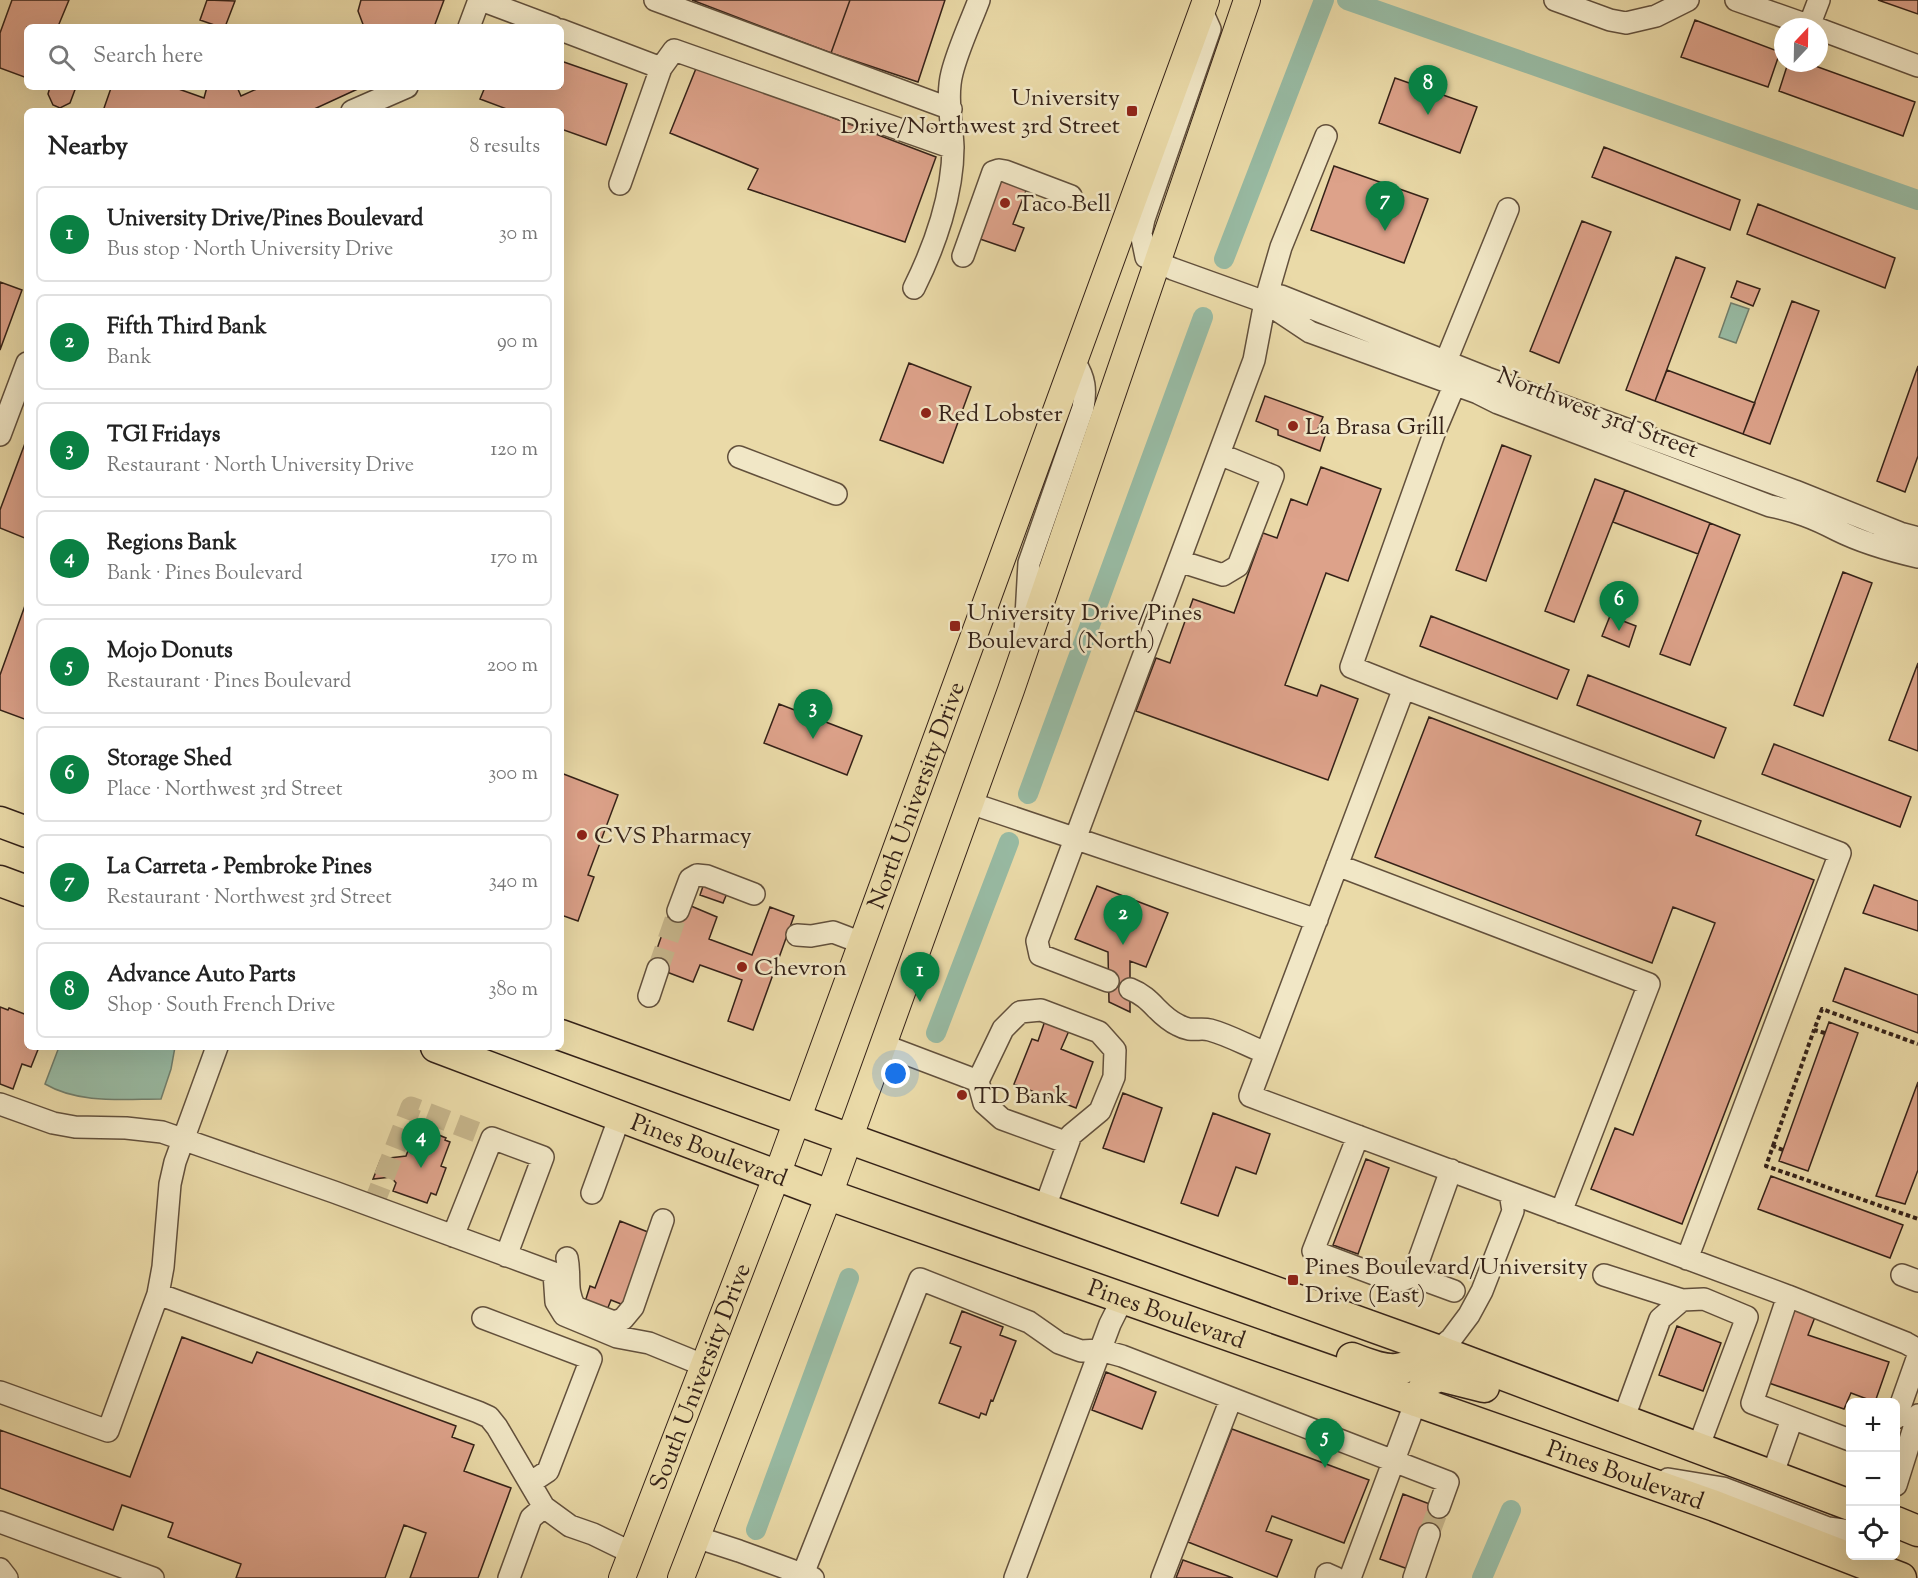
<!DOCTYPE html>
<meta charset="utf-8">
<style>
:root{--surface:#fff;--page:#f2f2f2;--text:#222;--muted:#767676;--line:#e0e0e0;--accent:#0b8043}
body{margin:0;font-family:"Sorts Mill Goudy",serif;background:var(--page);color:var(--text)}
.controls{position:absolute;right:18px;bottom:18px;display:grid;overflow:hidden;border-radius:9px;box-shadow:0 6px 24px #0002}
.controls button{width:54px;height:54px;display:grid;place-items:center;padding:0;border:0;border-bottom:2px solid var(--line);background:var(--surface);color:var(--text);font:30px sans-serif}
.compass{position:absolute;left:1774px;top:18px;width:54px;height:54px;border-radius:50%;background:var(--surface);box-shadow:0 6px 24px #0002;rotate:22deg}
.you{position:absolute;left:896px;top:1074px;width:21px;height:21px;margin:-15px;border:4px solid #fff;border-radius:50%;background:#1a73e8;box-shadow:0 0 0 9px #1a73e833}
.badge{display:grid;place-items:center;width:39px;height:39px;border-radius:50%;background:var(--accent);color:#fff;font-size:20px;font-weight:700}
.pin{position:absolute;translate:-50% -50px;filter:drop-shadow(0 2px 3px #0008)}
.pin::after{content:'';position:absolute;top:32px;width:21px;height:18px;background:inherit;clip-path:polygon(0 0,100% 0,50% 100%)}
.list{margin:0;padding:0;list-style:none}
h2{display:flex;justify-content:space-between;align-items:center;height:78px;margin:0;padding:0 24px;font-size:26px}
h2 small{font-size:20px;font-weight:400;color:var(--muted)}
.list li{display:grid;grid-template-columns:39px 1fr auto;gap:18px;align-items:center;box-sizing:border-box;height:96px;margin:0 12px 12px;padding:0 12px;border:2px solid var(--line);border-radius:9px}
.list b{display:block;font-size:22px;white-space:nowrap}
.list p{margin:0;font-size:20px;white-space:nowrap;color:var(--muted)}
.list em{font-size:20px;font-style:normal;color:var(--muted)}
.icon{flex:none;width:33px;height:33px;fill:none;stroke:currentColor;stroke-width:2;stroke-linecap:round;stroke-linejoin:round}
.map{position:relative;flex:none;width:1918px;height:1578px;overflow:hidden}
.search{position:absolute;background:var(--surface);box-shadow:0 6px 24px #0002;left:24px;top:24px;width:540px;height:66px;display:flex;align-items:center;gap:15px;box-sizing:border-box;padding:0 21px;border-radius:9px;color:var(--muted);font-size:22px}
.panel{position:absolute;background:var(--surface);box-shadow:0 6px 24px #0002;left:24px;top:108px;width:540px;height:942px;border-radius:9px}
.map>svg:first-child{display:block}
</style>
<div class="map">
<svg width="1918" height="1578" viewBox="0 0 1918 1578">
<rect width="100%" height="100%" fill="#eadaa8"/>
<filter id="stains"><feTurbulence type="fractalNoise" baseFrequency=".00333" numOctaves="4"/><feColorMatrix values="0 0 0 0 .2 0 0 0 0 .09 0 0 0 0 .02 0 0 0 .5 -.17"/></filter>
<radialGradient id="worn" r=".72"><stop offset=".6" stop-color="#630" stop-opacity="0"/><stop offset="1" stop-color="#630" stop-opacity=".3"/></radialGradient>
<path fill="#98bba4" stroke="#707e6c" stroke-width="1.5" d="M1731,303L1749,309L1736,343L1719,337Z
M59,1047H175L171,1069L161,1099C123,1099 79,1104 45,1084Z"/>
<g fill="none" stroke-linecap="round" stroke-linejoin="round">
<path stroke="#98bba4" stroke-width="20" d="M1347,0L1918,200
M1224,259L1324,0
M1028,794L1203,317
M936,1033L1009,842
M756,1530L849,1278
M1482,1578L1511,1510"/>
</g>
<path fill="#dda28a" stroke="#352218" stroke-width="1.5" d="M12,0H69L59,24L66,27H27V78L0,68V33Z
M207,0L235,1L225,27H220L200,20Z
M361,0H444L434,27H364L358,11Z
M692,0H850L831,53Z
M850,0H945L918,82L831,53Z
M1878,0H1918V14Z
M1695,20L1780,52L1768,87L1681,57Z
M561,61L627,84L606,145L561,129V111H512L480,99L485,87H561Z
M1788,63H1807L1915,102L1903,136L1779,91Z
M697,66L936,157L905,242L748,189L758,169L670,133Z
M1395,78L1477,107L1460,153L1379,123Z
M50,87H76L70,103L60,108L53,105L48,94Z
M114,87H173L204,98L207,87H237L241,96L261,87H362L310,111H103L111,88Z
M1604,147L1740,200L1730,230L1592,177Z
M1334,166L1428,199L1404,263L1311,230Z
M998,177L1027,188L1013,224L1024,228L1015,251L980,239Z
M1758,204L1895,258L1885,288L1747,234Z
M1582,221L1611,232L1559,363L1530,351Z
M1676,257L1705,268L1655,401L1626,390Z
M1737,281L1760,289L1753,306L1731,297Z
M0,282L22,290L0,350Z
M1792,301L1819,311L1770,444L1743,434Z
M909,363L971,387L943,463L880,440Z
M1918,366V456L1905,492L1877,481Z
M1667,370L1755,403L1743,434L1655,401Z
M1265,396L1323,417L1317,431L1326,433L1320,451L1278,435V430L1256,421Z
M27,438V539L0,528V510Z
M1502,445L1531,456L1486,581L1456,570Z
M1321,467L1381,489L1348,581L1326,573L1285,685L1317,696L1321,685L1358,699L1328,780L1136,711L1156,658L1170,663L1193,599L1234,613L1263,533L1277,538L1291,499L1307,505Z
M1595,479L1625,490L1574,622L1545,611Z
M1625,490L1710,523L1698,554L1613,522Z
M1710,523L1740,535L1690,665L1660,654Z
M1843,572L1872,583L1823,716L1794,705Z
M27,600V720L0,710V675Z
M1431,616L1569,670L1557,699L1420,646Z
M1610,616L1636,626L1629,647L1602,636Z
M1918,663V751L1889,740Z
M1588,675L1726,728L1714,758L1577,705Z
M779,704L862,736L847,775L764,743Z
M1429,717L1701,821L1696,835L1814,880L1682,1224L1591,1189L1615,1128L1633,1135L1715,923L1673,907L1652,963L1375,857Z
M1774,744L1911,797L1900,827L1762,774Z
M561,773L618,795L588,875L594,877L578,921L561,915Z
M708,872L732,881L723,903L700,895Z
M1874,885L1918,901V931L1863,913Z
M1097,886L1168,913L1146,967L1130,961V1012L1109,1002L1108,952L1075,939Z
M691,906L717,917L709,939L752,955L770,907L794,916L753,1030L728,1021L742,980L700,965L693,982L651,966L671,909L688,915Z
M1845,968L1918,995V1033L1833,1001Z
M0,1007L8,1010L9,1008L27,1015V1047H39L31,1067L22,1064L13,1089L0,1084Z
M1047,1015L1072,1024L1061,1049L1093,1062L1076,1108L1014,1084L1032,1039L1038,1041Z
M1829,1022L1858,1033L1808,1171L1779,1161Z
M1918,1082V1170L1905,1204L1876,1196Z
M1123,1093L1162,1108L1144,1162L1103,1148Z
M1213,1113L1270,1134L1256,1174L1236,1167L1218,1216L1181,1203Z
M416,1130L432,1136L434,1133L446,1138L445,1140L450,1142L441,1166L446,1168L436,1195L431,1193L427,1203L393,1191L396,1183L391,1177L373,1179L381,1159L406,1156Z
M1366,1159L1389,1168L1358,1254L1333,1245Z
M1771,1176L1903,1225L1890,1258L1758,1209Z
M620,1221L653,1234L626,1306L611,1300L607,1310L585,1302L590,1286L595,1288Z
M1792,1309L1815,1317L1808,1335L1889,1362L1875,1402L1851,1393L1844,1409L1766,1382Z
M962,1311L1003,1327L1000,1335L1016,1341L993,1401L991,1400L986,1415L981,1413L979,1418L939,1403L961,1347L950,1343Z
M1677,1326L1721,1343L1703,1391L1659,1375Z
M182,1337L252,1363L257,1352L456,1426L452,1437L474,1445L464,1471L511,1488L478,1578H410L426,1533L404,1525L385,1578H236L241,1564L168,1537L173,1523L122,1505L113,1530L0,1488V1430L130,1477Z
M1106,1372L1156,1392L1142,1429L1092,1410Z
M1232,1429L1369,1480L1344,1543L1272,1516L1266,1531L1292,1540L1277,1577L1188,1542Z
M1403,1494L1443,1509L1433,1536L1408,1569L1380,1559Z
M1183,1560L1233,1578H1176Z"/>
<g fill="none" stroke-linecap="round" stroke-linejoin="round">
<path stroke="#c6b58b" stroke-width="21" stroke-dasharray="21 10" stroke-linecap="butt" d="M658,969L678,911
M373,1206L411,1107L492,1138
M1429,1534L1439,1507"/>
<g stroke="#62503c" stroke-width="24">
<path id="minor" d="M481,0L553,27
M655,0L951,109
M1555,0L1610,20L1626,23L1656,16L1688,0
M1736,0L1813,27
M1202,11L1210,29L1144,219L1141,233L1146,257L1173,269L1265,302L1281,296L1487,378L1795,491L1900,533L1918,538
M1809,26L1819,0
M469,27L479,0
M1819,29L1918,66
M561,30L661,68
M352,111L407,87
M620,184L661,68L674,50L953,148
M963,256L993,172L999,170L1005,171L1071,196
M914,288C935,246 953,194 953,147C952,123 946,96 952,73C958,49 970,24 979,0
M1265,302L1310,332L1478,393L1498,403L1770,506C1796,511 1814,518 1837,530C1861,542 1892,551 1918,557
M1446,361L1508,209
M1454,386L1435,431L1351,667L1404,688L1250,1096L1788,1296L1906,1343L1918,1350
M0,435L27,363
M739,457L836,494
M1179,561L1223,575L1238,566L1273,476L1219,454
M1025,634L1029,563L1083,408C1086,390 1085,378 1075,363
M1404,688L1840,853L1687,1259
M970,803L1317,920
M1337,865L1649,984L1561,1212
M678,911L690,879L697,875L707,876L754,894
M797,935L811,936L833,932L862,943
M1108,981L1040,955L1037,941L1254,360L1265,302L1281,247L1326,136
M1130,989C1153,998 1157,1015 1178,1025C1192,1033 1199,1027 1210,1030C1229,1035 1248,1046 1266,1053
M649,996L658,969
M883,1045L978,1081
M0,1104L53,1123L75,1127L126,1128L162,1132L334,1192L554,1273L556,1302L564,1315L617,1337L649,1343L703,1365
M1358,1136L1313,1251L1374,1274L1399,1281L1413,1276L1454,1291
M592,1193L620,1116
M1044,1210L1071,1135L1100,1111L1114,1077L1115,1050L1099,1032L1041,1010L1020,1012L1003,1029L978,1081L984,1103L1002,1119L1068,1143
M453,1236L492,1138L543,1157L506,1256
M567,1258C571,1277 565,1289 575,1307L614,1322L623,1319L633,1307L663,1220
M1604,1275L1682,1300
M1902,1275L1918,1281
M1413,1276L1451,1170
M158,1294L478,1412L489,1417L497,1427L544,1507L570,1526L593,1534L632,1553
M1788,1296L1752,1403L1850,1440
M483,1318L591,1359L548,1471L530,1483
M1437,1350L1451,1339L1469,1315L1482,1291L1513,1211L1510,1193
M0,1392L108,1431L158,1294L163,1267L170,1184L175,1162L217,1047
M1896,1418L1918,1356
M1623,1420L1660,1319L1682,1300L1704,1299L1747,1317L1698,1448
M1772,1476L1792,1419
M1668,1479L1723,1488L1828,1528L1850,1531
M1896,1485L1918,1415
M0,1522L153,1578
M696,1537L739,1551L813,1578
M0,1569L7,1578
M803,1574L920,1279L1029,1322L1059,1343L1081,1351L1100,1350L1122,1356L1448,1482L1439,1507
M509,1578L531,1518L544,1507
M1015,1578L1110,1324L1123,1298
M1162,1578L1231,1399
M1326,1578L1327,1574L1336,1578
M1350,1578L1416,1401
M1414,1578L1429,1534"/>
</g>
<g stroke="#352218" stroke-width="28">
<g id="major">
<path id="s1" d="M622,1578L777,1175L1206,0"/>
<path d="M681,1578L829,1195L1011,690L1247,0"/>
</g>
</g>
<g stroke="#352218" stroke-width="33">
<g id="highway">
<path d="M0,822L27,832"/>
<path d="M0,881L27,891"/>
<path d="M561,1035L1437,1350L1850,1505"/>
<path id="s2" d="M436,1047L829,1195L1715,1506L1901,1578"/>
<path d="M1352,1358C1393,1374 1401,1374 1437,1350"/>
<path d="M1416,1401L1428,1381L1440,1376L1484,1387"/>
<path d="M1896,1522L1918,1531"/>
</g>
</g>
<path stroke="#352218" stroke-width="4" stroke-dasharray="4.5 3" stroke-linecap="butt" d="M1825,1033L1814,1030L1822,1009L1918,1044
M1773,1146L1814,1030
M1783,1150L1773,1146L1766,1166L1918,1219"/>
<use href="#minor" stroke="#f1e7c6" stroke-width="21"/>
<use href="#major" stroke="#eadaa8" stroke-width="26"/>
<use href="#highway" stroke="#eadaa8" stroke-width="30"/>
</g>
<g fill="#8f2418" stroke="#f1e7c6" stroke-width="2">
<rect x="1126" y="105" width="12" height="12" rx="3"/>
<circle cx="1005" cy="203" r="6"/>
<circle cx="926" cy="413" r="6"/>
<circle cx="1293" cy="426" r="6"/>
<rect x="949" y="620" width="12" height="12" rx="3"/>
<circle cx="582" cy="835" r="6"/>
<circle cx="742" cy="967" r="6"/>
<circle cx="962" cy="1095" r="6"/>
<rect x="1287" y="1274" width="12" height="12" rx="3"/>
</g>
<g text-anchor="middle" stroke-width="5" stroke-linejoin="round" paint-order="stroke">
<g font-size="24" fill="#352218" stroke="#f1e7c6" text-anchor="start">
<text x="1120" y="105" text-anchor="end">University<tspan x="1120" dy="28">Drive/Northwest 3rd Street</tspan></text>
<text x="1017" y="211">Taco Bell</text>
<text x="938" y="421">Red Lobster</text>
<text x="1305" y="434">La Brasa Grill</text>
<text x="967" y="620">University Drive/Pines<tspan x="967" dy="28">Boulevard (North)</tspan></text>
<text x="594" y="843">CVS Pharmacy</text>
<text x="754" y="975">Chevron</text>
<text x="974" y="1103">TD Bank</text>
<text x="1305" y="1274">Pines Boulevard/University<tspan x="1305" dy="28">Drive (East)</tspan></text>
</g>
<g font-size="24" fill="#352218" stroke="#f1e7c6">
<text transform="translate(1598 412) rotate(21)" y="8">Northwest 3rd Street</text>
<text dy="8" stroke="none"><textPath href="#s1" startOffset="836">North University Drive</textPath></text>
<text dy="8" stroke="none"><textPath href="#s2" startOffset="292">Pines Boulevard</textPath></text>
<text dy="8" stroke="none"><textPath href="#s2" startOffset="778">Pines Boulevard</textPath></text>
<text dy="8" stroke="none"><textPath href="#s1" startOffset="216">South University Drive</textPath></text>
<text dy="8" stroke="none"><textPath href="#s2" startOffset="1264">Pines Boulevard</textPath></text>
</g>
</g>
<rect width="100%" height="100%" filter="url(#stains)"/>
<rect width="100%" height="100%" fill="url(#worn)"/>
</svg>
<div class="controls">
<button>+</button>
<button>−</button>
<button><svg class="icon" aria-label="locate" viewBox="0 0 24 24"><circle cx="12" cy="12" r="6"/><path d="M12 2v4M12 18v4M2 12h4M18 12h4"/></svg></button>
</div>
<svg class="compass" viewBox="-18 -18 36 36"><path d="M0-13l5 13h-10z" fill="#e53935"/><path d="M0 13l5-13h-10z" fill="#767676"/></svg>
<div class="you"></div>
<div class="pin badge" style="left:920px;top:1002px">1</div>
<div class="pin badge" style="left:1123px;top:945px">2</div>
<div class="pin badge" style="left:813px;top:739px">3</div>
<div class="pin badge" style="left:421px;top:1168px">4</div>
<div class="pin badge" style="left:1325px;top:1468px">5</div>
<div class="pin badge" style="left:1619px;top:631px">6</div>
<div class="pin badge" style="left:1385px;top:231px">7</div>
<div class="pin badge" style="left:1428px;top:115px">8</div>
<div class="search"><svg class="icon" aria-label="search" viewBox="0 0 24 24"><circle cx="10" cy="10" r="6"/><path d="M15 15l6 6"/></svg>Search here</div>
<section class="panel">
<h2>Nearby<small>8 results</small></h2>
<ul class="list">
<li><span class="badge">1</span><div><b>University Drive/Pines Boulevard</b><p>Bus stop · North University Drive</p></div><em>30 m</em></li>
<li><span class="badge">2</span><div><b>Fifth Third Bank</b><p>Bank</p></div><em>90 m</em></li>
<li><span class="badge">3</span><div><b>TGI Fridays</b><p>Restaurant · North University Drive</p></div><em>120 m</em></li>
<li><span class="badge">4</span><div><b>Regions Bank</b><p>Bank · Pines Boulevard</p></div><em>170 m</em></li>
<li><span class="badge">5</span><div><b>Mojo Donuts</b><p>Restaurant · Pines Boulevard</p></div><em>200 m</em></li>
<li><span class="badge">6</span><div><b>Storage Shed</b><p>Place · Northwest 3rd Street</p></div><em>300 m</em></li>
<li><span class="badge">7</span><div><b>La Carreta - Pembroke Pines</b><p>Restaurant · Northwest 3rd Street</p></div><em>340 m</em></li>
<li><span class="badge">8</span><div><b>Advance Auto Parts</b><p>Shop · South French Drive</p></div><em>380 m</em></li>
</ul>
</section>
</div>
